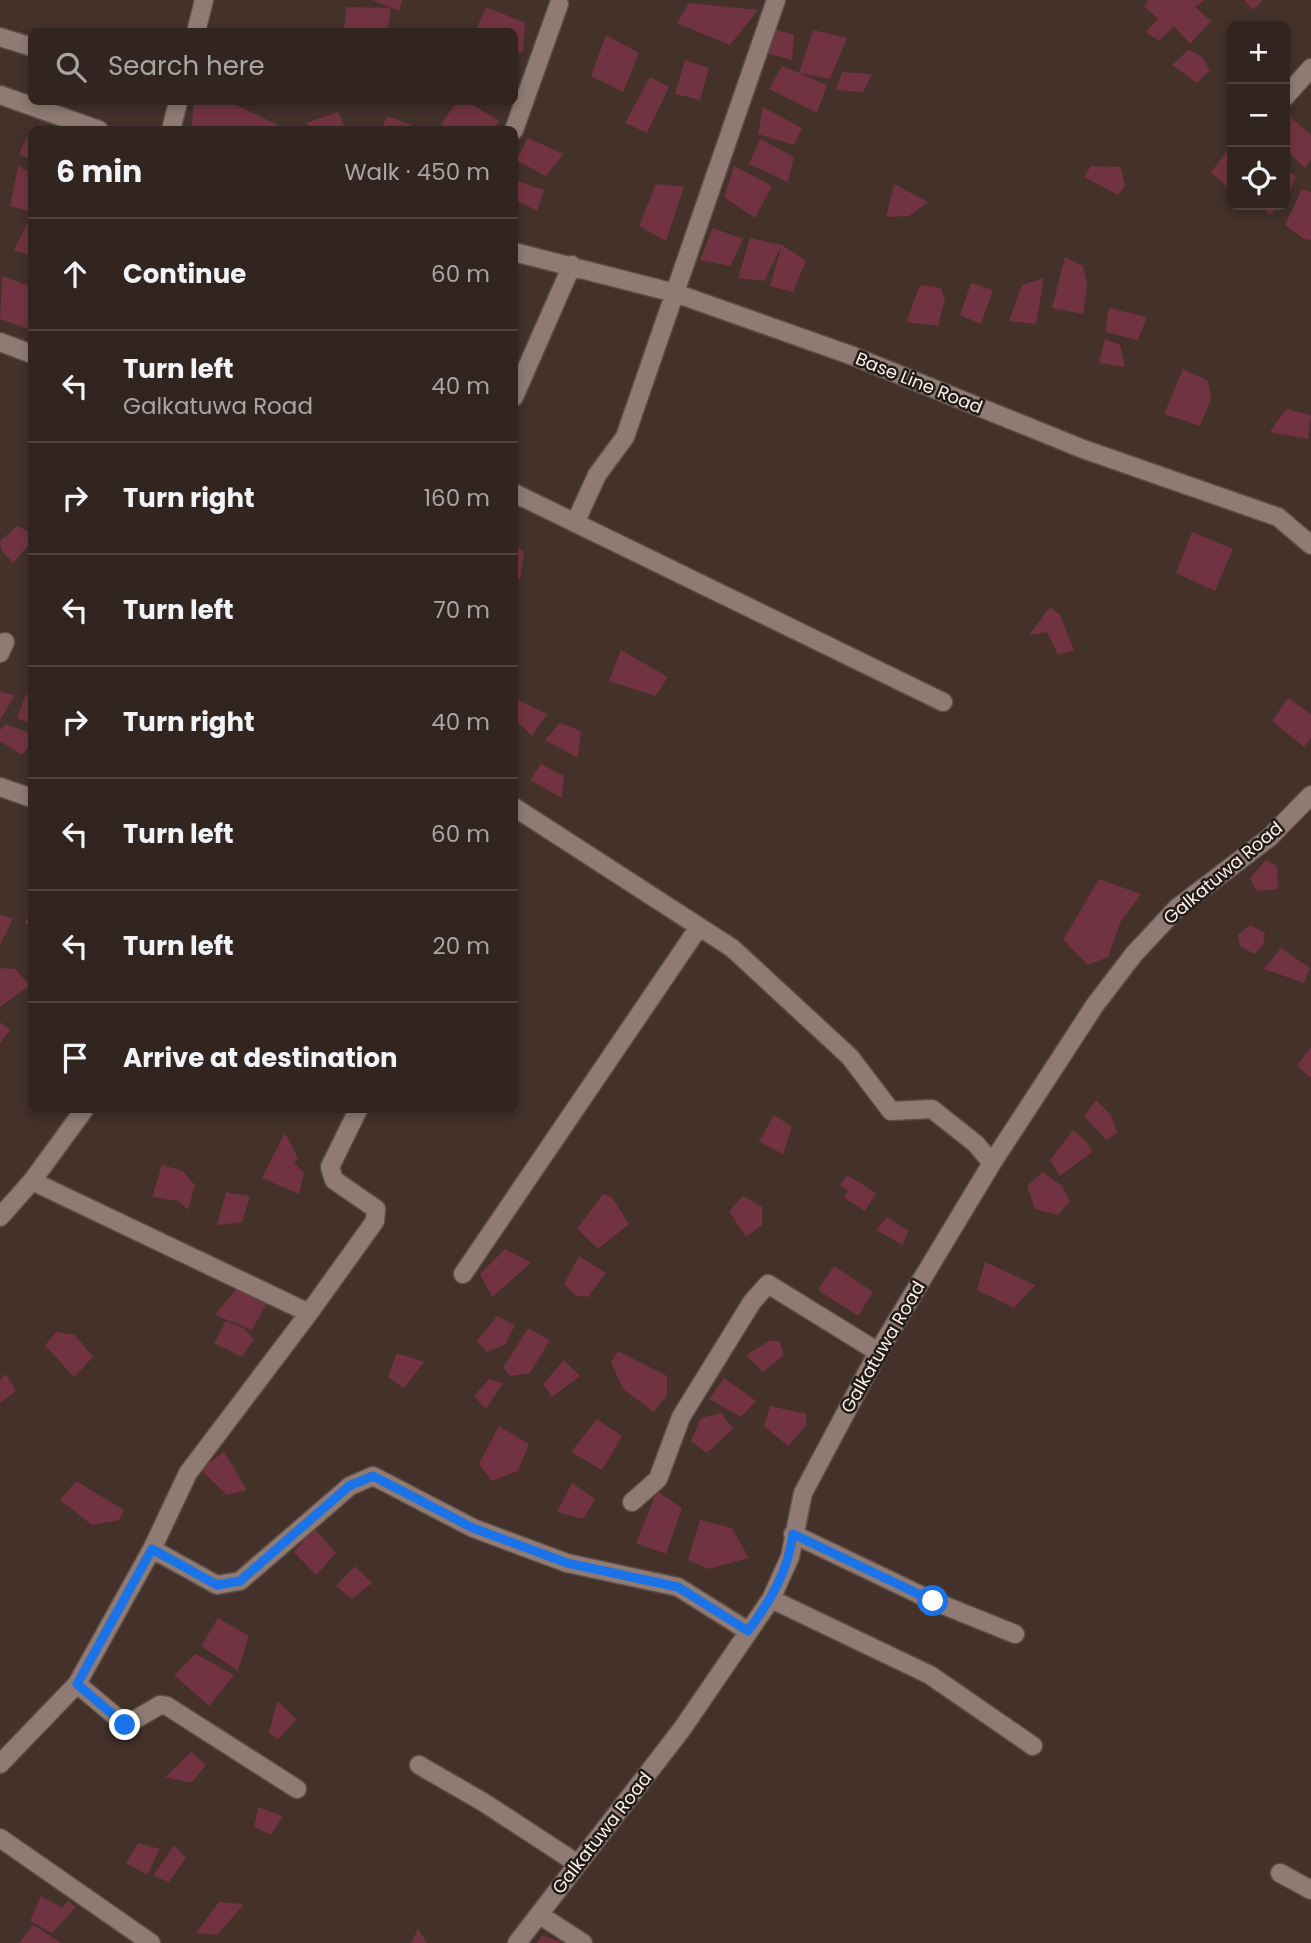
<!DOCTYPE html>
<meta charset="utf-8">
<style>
:root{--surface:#322520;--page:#3a2d29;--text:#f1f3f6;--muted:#a8a5a5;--line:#4d423e}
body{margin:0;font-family:Poppins,sans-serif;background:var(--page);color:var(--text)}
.controls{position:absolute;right:21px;top:21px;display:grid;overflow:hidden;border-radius:10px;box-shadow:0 4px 10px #0003}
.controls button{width:63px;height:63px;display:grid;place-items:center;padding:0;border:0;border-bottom:2px solid var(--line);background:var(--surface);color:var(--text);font:35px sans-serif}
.stop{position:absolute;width:21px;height:21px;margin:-16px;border:5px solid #1a73e8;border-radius:50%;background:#fff}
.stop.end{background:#1a73e8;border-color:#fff;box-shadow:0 2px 7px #0008}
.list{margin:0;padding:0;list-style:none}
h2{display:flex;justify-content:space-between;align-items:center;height:91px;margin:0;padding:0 28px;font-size:30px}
h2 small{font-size:23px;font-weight:400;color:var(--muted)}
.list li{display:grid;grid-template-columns:46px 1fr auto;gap:21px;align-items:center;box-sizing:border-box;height:112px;padding:0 28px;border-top:2px solid var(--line)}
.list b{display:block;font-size:26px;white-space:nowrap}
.list p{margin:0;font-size:23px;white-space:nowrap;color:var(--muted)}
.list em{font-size:23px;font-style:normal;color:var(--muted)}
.icon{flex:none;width:38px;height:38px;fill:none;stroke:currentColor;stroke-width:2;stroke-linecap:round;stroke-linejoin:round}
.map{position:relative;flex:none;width:1311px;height:1943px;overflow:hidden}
.search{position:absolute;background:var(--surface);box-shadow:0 4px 10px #0003;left:28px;top:28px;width:490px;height:77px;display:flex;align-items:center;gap:18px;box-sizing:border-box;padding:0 24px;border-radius:10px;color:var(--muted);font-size:26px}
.panel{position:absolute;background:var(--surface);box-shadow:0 4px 10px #0003;left:28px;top:126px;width:490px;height:987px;border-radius:10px}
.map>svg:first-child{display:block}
</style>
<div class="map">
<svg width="1311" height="1943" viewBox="0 0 1311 1943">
<rect width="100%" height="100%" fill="#43312a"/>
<path fill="#713341" d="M372,0H402L399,11Z
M1149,0H1205L1195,7L1211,21L1190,44L1174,26L1159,41L1146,32L1158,19L1144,6Z
M1244,0H1263L1253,10Z
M689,3L758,10L730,45L677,23Z
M346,7L391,8L387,32H344Z
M486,7L525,23L523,53L514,50V32H475Z
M774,29L794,35L792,60L767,53Z
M813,30L847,38L830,79L799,73Z
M606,35L639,53L623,92L591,76Z
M1188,50L1201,56L1210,70L1197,83L1172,65Z
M685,60L709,68L700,100L675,94Z
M782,66L827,85L817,113L769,89Z
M842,72L872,74L863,92L836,90Z
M650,77L669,87L647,133L625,123Z
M194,102H230L288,130H191Z
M457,102H468L499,121L493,130H452L441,124Z
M763,107L802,128L794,145L758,134Z
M338,112L346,130H311L306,123Z
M387,116L422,129V130H381Z
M1290,117L1311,135V159L1305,168L1285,149V123Z
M32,126L39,130H32V160L19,154Z
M528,138L563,154L546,176L516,160Z
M760,139L794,157L788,182L749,164Z
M1229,148L1232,149V191L1211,172Z
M18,166L32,173V212L10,206Z
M734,166L772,186L755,218L724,197Z
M1091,166L1121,167L1125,186L1118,195L1084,177Z
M1285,170L1296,176L1285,203Z
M514,180L544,190L537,211L514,199Z
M656,184L684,187L666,241L639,226Z
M894,184L928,202L909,216L886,217Z
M1302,189L1311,192V240L1304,239L1285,225Z
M1261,205H1281L1269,215Z
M27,223L32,224V256L14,250Z
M713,228L743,239L730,266L700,260Z
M750,238L782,245L764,281L738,278Z
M782,245L806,261L793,292L770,286Z
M1065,257L1083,266L1087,284L1083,314L1052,308Z
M2,276L32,287V322L28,329L0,319Z
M1044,278L1036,324L1009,321L1022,285Z
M971,283L993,290L981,324L960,315Z
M920,285L941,288L945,299L938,326L906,322Z
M1109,308L1147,317L1138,340L1105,332Z
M1105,339L1120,345L1125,367L1099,363Z
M1183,369L1208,381L1211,399L1200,426L1164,414Z
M1286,409L1311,415L1308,439L1270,432Z
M17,526L32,533V541L13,563L1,550L0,541Z
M1192,532L1233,549L1215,591L1176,573Z
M514,545L524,552L520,579L514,577Z
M1050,607L1060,615L1074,650L1058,655L1047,632L1029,635Z
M621,650L668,677L655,696L609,681Z
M0,692L15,695L0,720Z
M26,694L32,696V724L17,718Z
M514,698L547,714L532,736L514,718Z
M1288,698L1311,714V737L1304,747L1272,721Z
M560,723L581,731L578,758L545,740Z
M6,724L32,734V743L22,755L0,741V730Z
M541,764L564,776L562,798L530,780Z
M1266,860L1277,866L1278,889L1256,891L1250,878Z
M1099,879L1141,894L1121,921L1108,957L1088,965L1063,940Z
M32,911V926L24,923Z
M0,914L13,919L0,945Z
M1250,925L1265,933L1263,945L1254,954L1240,946L1238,935Z
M1281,948L1310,968L1304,983L1264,969Z
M0,968L15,969L30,985L0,1007Z
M0,1022L10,1030L0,1043Z
M1311,1047V1078L1297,1066Z
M1096,1100L1111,1115L1117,1133L1106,1140L1084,1116Z
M774,1115L792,1127L783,1154L759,1142Z
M1073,1130L1086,1141L1092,1152L1060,1176L1050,1160Z
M285,1133L298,1158L294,1163L304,1173L299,1194L262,1178Z
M162,1165L183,1171L195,1185L188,1210L178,1201L152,1197Z
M1043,1172L1062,1186L1070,1201L1058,1215L1035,1209L1027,1186Z
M847,1175L876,1193L865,1211L844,1198L848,1190L840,1185Z
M226,1192L250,1196L242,1222L217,1225Z
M603,1194L612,1197L629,1224L598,1249L577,1229Z
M743,1196L762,1207V1225L746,1237L729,1211Z
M887,1217L909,1231L902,1245L877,1230Z
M505,1249L531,1263L492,1297L480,1274Z
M579,1256L606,1273L588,1297L574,1295L564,1284Z
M985,1262L1035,1285L1014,1308L977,1290Z
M834,1266L873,1292L858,1316L818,1290Z
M240,1284L269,1299L252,1330L215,1315Z
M497,1316L515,1325L505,1345L487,1352L477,1341Z
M226,1321L243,1328L254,1339L242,1357L214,1343Z
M528,1328L550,1340L530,1373L510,1376L503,1368Z
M56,1332L75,1335L93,1357L74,1377L45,1345Z
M769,1341H779L784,1355L763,1372L746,1355Z
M618,1351L667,1376V1395L654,1412L623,1389L611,1362Z
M397,1353L424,1362L404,1388L388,1377Z
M564,1360L580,1376L552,1397L543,1384Z
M6,1374L16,1391L0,1403V1380Z
M724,1378L756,1401L741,1417L709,1399Z
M489,1379L503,1383L486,1409L474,1396Z
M770,1406L806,1414V1426L788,1446L764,1426Z
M721,1413L733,1429L707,1453L691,1441L701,1418Z
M597,1419L622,1436L602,1470L571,1452Z
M499,1426L529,1444L518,1471L492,1481L479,1464Z
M224,1452L247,1490L227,1495L200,1469Z
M76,1481L124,1510L119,1520L92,1525L60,1500Z
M572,1483L595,1499L583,1519L557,1512Z
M657,1491L682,1508L666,1554L636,1543Z
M700,1520L732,1528L749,1558L708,1569L688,1560Z
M314,1528L336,1553L316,1575L294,1552Z
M355,1566L372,1583L352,1599L336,1586Z
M218,1618L249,1636L238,1671L201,1646Z
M196,1654L234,1675L209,1706L174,1675Z
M277,1701L297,1719L278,1739L269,1733Z
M191,1752L206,1765L191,1783L165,1777Z
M258,1807L283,1816L271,1835L254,1827Z
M138,1843L160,1849L147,1875L126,1863Z
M174,1845L186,1858L169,1882L153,1876Z
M41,1896L62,1908L68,1901L76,1907L52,1933L30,1921Z
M219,1902L244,1904L217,1935L196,1933Z
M33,1925L61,1943H19Z
M418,1929L427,1943H411Z
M542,1935L562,1943H537Z"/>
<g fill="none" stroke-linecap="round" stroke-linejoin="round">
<g stroke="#5c4d47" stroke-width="21">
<path id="minor" d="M196,32L204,0
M0,37L32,47
M0,95L99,130
M1285,97L1311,68
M171,130L178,102
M514,130L559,4
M514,252L675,293L853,356L1083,449L1278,517L1311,545
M0,342L32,354
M514,397L572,265
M514,493L943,702
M575,523L597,475L625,437L776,0
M0,653L5,642
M0,787L32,798
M514,807L732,948L850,1057L891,1111L932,1109L976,1144L992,1163
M0,1217L32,1181L84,1110
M463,1274L699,927
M309,1313L375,1221L376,1209L334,1180L330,1167L358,1110
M632,1502L658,1479L681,1417L752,1302L768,1284L878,1352
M793,1534L933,1601L1015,1634
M152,1549L217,1585L240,1581L350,1486L373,1476L473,1528L567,1563L678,1587L748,1631
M771,1599L930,1675L1033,1746
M77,1684L126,1725L160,1705L167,1706L297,1789
M0,1764L77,1684L152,1549L188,1473L309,1313L32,1181
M419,1765L483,1802L578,1864
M0,1838L151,1943
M1280,1873L1311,1890
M540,1915L583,1943
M517,1943L682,1729L771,1599L790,1557L803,1493L878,1352L992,1163L1095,1005L1134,954L1177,908L1270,837L1311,795"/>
</g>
<use href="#minor" stroke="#8f7b73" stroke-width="18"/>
</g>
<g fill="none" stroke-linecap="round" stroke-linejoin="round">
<path stroke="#1a73e8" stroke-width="9" d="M125,1725L77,1684L152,1549L217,1585L240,1581L349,1486L373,1476L473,1528L567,1563L678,1587L748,1631C770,1601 788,1572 793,1534L933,1601"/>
</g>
<g text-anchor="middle" stroke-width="5" stroke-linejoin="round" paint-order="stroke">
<g font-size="18" fill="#fcf0eb" stroke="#231b18">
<text transform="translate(919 383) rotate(22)" y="6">Base Line Road</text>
<text transform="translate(1223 873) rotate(-40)" y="6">Galkatuwa Road</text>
<text transform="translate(883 1347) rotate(-60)" y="6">Galkatuwa Road</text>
<text transform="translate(602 1833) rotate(-52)" y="6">Galkatuwa Road</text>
</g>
</g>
</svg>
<div class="controls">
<button>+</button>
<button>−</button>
<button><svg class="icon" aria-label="locate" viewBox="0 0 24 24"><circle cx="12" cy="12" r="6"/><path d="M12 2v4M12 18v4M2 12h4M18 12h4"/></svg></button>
</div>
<div class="stop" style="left:933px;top:1601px"></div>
<div class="stop end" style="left:125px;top:1725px"></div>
<div class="search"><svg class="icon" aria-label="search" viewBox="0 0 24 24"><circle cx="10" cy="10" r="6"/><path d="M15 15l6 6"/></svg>Search here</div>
<section class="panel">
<h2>6 min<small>Walk · 450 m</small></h2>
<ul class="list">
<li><svg class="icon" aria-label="ahead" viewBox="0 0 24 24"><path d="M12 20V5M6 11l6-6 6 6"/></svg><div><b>Continue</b></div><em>60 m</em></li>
<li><svg class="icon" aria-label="left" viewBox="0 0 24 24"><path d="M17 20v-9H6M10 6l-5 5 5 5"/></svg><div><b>Turn left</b><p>Galkatuwa Road</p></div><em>40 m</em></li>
<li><svg class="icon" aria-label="right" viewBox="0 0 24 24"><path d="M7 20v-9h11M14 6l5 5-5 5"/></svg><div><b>Turn right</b></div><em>160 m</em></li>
<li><svg class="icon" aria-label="left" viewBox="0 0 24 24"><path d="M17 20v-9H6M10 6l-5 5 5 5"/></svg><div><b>Turn left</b></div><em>70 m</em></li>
<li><svg class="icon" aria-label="right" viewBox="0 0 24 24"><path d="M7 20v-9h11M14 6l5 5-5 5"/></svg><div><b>Turn right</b></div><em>40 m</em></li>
<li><svg class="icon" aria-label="left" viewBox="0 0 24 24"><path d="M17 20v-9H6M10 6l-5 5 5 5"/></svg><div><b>Turn left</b></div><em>60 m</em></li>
<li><svg class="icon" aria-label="left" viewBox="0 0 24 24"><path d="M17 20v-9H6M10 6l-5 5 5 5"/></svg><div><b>Turn left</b></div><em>20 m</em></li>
<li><svg class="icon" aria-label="arrive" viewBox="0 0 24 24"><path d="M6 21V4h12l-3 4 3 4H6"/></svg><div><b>Arrive at destination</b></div></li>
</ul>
</section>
</div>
